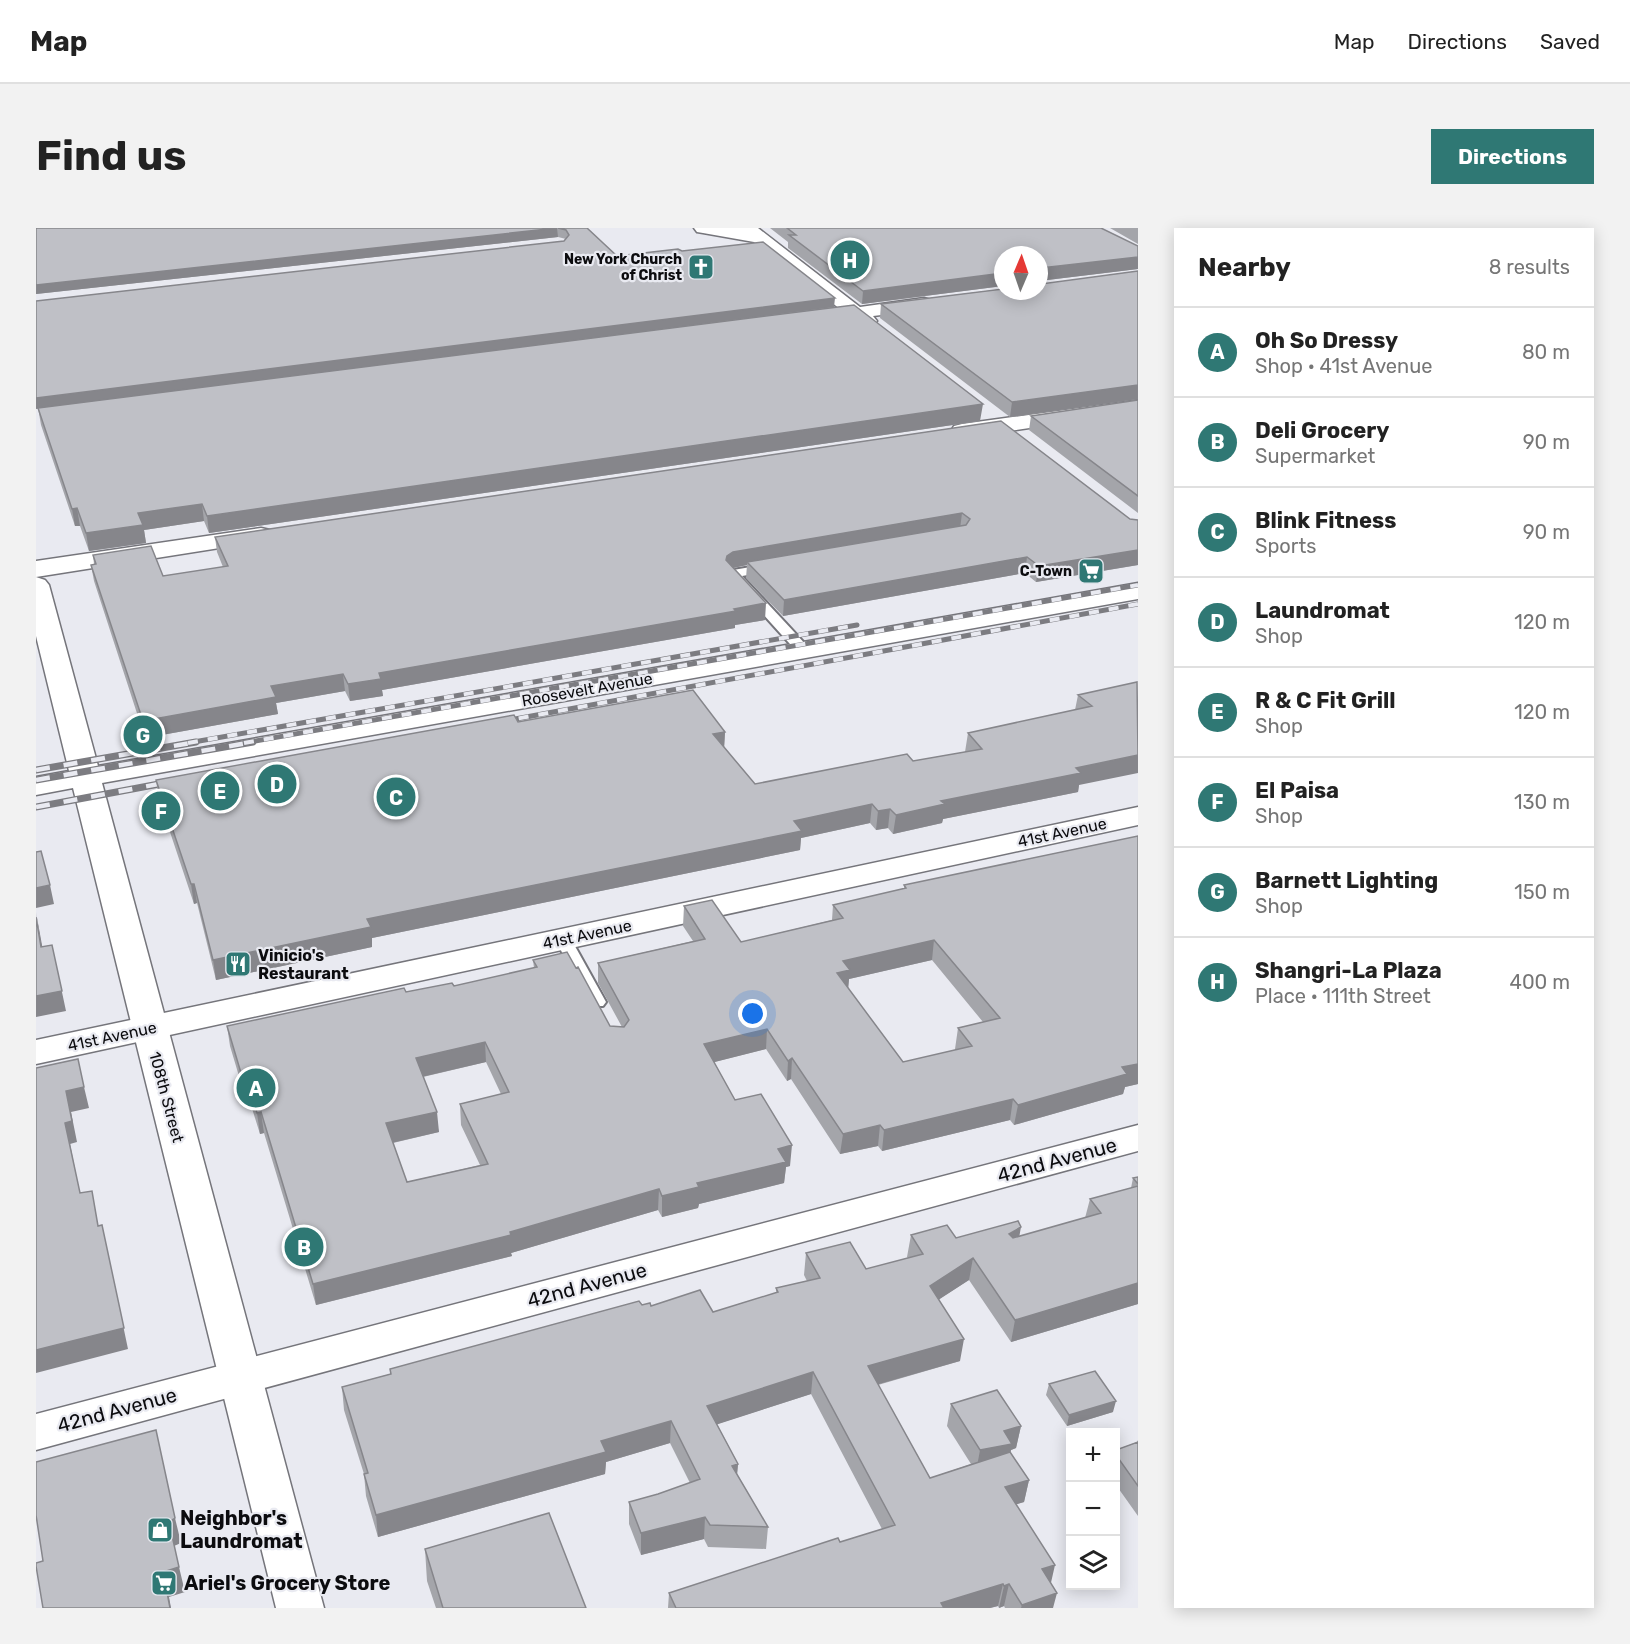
<!DOCTYPE html>
<meta charset="utf-8">
<style>
:root{--surface:#fff;--page:#f2f2f2;--text:#222;--muted:#767676;--line:#e0e0e0;--accent:#2f7874}
body{margin:0;font-family:Rubik,sans-serif;background:var(--page);color:var(--text)}
.controls{position:absolute;right:18px;bottom:18px;display:grid;overflow:hidden;border-radius:0px;box-shadow:0 3px 15px #0003}
.controls button{width:54px;height:54px;display:grid;place-items:center;padding:0;border:0;border-bottom:2px solid var(--line);background:var(--surface);color:var(--text);font:30px sans-serif}
.compass{position:absolute;left:958px;top:18px;width:54px;height:54px;border-radius:50%;background:var(--surface);box-shadow:0 3px 15px #0003;rotate:2deg}
.you{position:absolute;left:717px;top:786px;width:21px;height:21px;margin:-15px;border:4px solid #fff;border-radius:50%;background:#1a73e8;box-shadow:0 0 0 9px #1a73e833}
.badge{display:grid;place-items:center;width:39px;height:39px;border-radius:50%;background:var(--accent);color:#fff;font-size:20px;font-weight:700}
.pin{position:absolute;translate:-50% -50%;border:3px solid #fff;box-shadow:0 2px 6px #0006}
.list{margin:0;padding:0;list-style:none}
h2{display:flex;justify-content:space-between;align-items:center;height:78px;margin:0;padding:0 24px;font-size:26px}
h2 small{font-size:20px;font-weight:400;color:var(--muted)}
.list li{display:grid;grid-template-columns:39px 1fr auto;gap:18px;align-items:center;box-sizing:border-box;height:90px;padding:0 24px;border-top:2px solid var(--line)}
.list b{display:block;font-size:22px;white-space:nowrap}
.list p{margin:0;font-size:20px;white-space:nowrap;color:var(--muted)}
.list em{font-size:20px;font-style:normal;color:var(--muted)}
.icon{flex:none;width:33px;height:33px;fill:none;stroke:currentColor;stroke-width:2;stroke-linecap:round;stroke-linejoin:round}
.map{position:relative;flex:none;width:1102px;height:1380px;overflow:hidden;border-radius:0px}
header{display:flex;align-items:center;gap:36px;box-sizing:border-box;height:84px;padding:0 30px;background:var(--surface);border-bottom:2px solid var(--line)}
header strong{font-size:28px}
nav{display:flex;gap:33px;margin-inline-start:auto;font-size:21px}
.intro{display:flex;align-items:center;justify-content:space-between;box-sizing:border-box;height:144px;padding:0 36px}
h1{margin:0;font-size:42px}
.button{padding:15px 27px;border-radius:0px;background:var(--accent);color:#fff;font-size:21px;font-weight:700}
main{display:flex;gap:36px;padding:0 36px}
aside{flex:1;background:var(--surface);border-radius:0px;box-shadow:0 3px 15px #0003}
.map>svg:first-child{display:block}
</style>
<header>
<strong>Map</strong>
<nav><a>Map</a><a>Directions</a><a>Saved</a></nav>
</header>
<div class="intro"><h1>Find us</h1><a class="button">Directions</a></div>
<main>
<div class="map">
<svg width="1102" height="1380" viewBox="0 0 1102 1380">
<rect width="100%" height="100%" fill="#e9eaf1"/>
<g fill="none" stroke-linecap="round" stroke-linejoin="round">
<g stroke="#75757b" stroke-width="4">
<path id="service" d="M732,336L738,340L736,343L706,348L773,420L775,423L773,426H763L691,346L697,342Z
M527,706L533,707L535,711L570,774L567,778H555L552,774L519,711L521,707Z"/>
</g>
<g stroke="#75757b" stroke-width="3">
<path id="minor" d="M658,0H722L824,79L888,70L895,72L897,76L895,80L888,82L837,88L841,93L838,97L831,99L817,91L781,96L774,94L771,90L774,86L804,81L718,14L667,5L661,4Z
M1102,172V184L926,210L918,208L915,203L918,198L926,196Z
M225,300L234,302L237,307L234,312L0,349V333Z
M1102,579V597L0,836V812Z
M1102,897V923L0,1222V1186Z"/>
</g>
<g stroke="#75757b" stroke-width="3">
<path id="secondary" d="M0,349L9,352L13,357L62,538L1102,355V371L66,555L288,1380H240L37,560L0,567V549L33,543L0,408Z"/>
</g>
<use href="#service" fill="#fff" fill-rule="evenodd"/>
<use href="#minor" fill="#fff" fill-rule="evenodd"/>
<use href="#secondary" fill="#fff" fill-rule="evenodd"/>
<g stroke="#7c7c81" stroke-width="5">
<path id="rail-far1" d="M463,494L1102,376
M152,515L821,397
M208,515L1102,357"/>
</g>
<g stroke="#7c7c81" stroke-width="7">
<path id="rail" d="M0,542L160,514
M0,552L217,514
M0,579L139,553"/>
</g>
<use href="#rail-far1" stroke="#e9eaf1" stroke-width="4" stroke-dasharray="10" stroke-linecap="butt"/>
<use href="#rail" stroke="#e9eaf1" stroke-width="4.5" stroke-dasharray="14" stroke-linecap="butt"/>
</g>
<path fill="#a4a5aa" fill-rule="evenodd" d="M0,0H551L581,28L646,23L798,79L944,193L173,305L168,293L108,302L110,315L53,323L44,298H39L5,197L2,180L528,13L530,11L522,9L0,66Z
M734,0H1065L1102,41L1003,53V27H967V58L826,76L752,20V14Z
M1074,0H1102V16Z
M1102,43V171L974,189L844,90L845,76L1005,56Z
M1102,172V285L993,202L995,188Z
M965,193L1094,291L1102,292V337L1000,354L989,345L747,388L710,350L711,337L697,340L729,392L699,397V400L346,462L347,468L314,473L309,463L240,475L242,486L109,510L58,353L55,337L58,336L57,327L127,348L187,339L181,324L179,309Z
M1101,454L1043,557L1042,564L907,591L906,595L857,606L852,600L840,602L834,595L765,610L764,622L336,710V719L180,752L161,675L158,676L123,571L120,552L482,494L689,504L688,519L719,556L877,533L929,524L932,505L1039,482L1042,467Z
M1102,608V856L1089,859L1087,866L978,897L974,892L846,923L842,918L804,926L755,851L751,853L730,821L678,834L699,872L754,938L750,939L748,955L663,976L662,980L626,989L622,982L475,1025L476,1028L280,1077L228,905L224,906L214,874L211,875L194,818L191,798L370,764L418,758L498,740L497,732L574,798L586,799L562,755V735L657,713L647,698L648,678L705,714L796,692L797,677L868,661V657ZM896,732L947,794L922,800L919,821L920,822L867,834L812,760L813,751ZM450,834L465,866L424,876L425,897L444,937L371,954L357,915L403,904L387,849Z
M1102,949V1076L975,1114L933,1052L903,1071L924,1133L842,1157L894,1250L935,1236L911,1198L915,1176L985,1198L980,1220L975,1222L974,1224L993,1252L988,1274L980,1276L1015,1355L1017,1380H969L968,1378L963,1380L962,1378L954,1380H632L633,1365L804,1314L846,1301L775,1166L681,1196L702,1236L701,1246L732,1299L730,1321L672,1319L668,1311L605,1327L593,1296V1274L622,1266L654,1255L634,1215L570,1234L569,1246L342,1309L330,1268L328,1246L308,1182L306,1159L354,1146V1141L606,1077L677,1084L740,1065V1060L771,1053L768,1047L770,1025L830,1041L872,1030L871,1029L875,1007L920,1010L983,1009L1049,990L1054,971L1095,960L1097,950Z
M1013,1156L1077,1184L1031,1198L1010,1167Z
M1102,1212V1288L1080,1257V1222L1101,1214Z
M389,1321L550,1380H400L391,1353Z"/>
<path fill="#86868b" d="M521,0L522,9L0,66V57Z
M1102,29V41L1003,53V46L1005,40Z
M967,45V58L826,76L827,63Z
M799,70L798,79L0,181V170Z
M1102,157V171L974,189L976,174Z
M947,176L944,193L173,305L171,288Z
M166,276L168,293L108,302L110,315L53,323L50,305L102,285Z
M41,280L44,298H39L36,281Z
M926,285L924,301L711,334V337L697,340L690,344L691,328L697,324Z
M1102,322V337L1000,354L1003,338Z
M991,329L989,345L747,388L748,372Z
M730,375L729,392L699,397V400L346,462L347,468L314,473L312,456L343,445Z
M307,446L309,463L240,475L242,486L109,510L107,493L235,458Z
M689,504L688,522L677,506Z
M1102,527V545L1043,557L1042,564L907,591L906,595L857,606L860,587L905,573L1040,540Z
M836,576L834,595L765,610L764,622L336,710V719L180,752L177,732L331,691L758,593Z
M854,581L852,600L840,602L842,583Z
M155,656H158L161,675L158,676Z
M14,657L18,676L0,680V660Z
M0,684L10,739L5,719Z
M898,712L896,732L813,751L812,762L801,745L807,733Z
M16,717L30,783L0,789V768Z
M731,801L730,821L667,837L668,816Z
M449,814L450,834L381,850L380,830Z
M756,830L755,851L751,853L752,833Z
M1102,836V856L1089,859L1087,866L978,897L982,877L1086,839Z
M212,854L214,874L211,875L208,855Z
M48,859L53,880L35,884L41,914L34,916L48,986L29,895L30,863Z
M977,871L974,892L846,923L848,902Z
M225,884L228,905L224,906L221,885Z
M401,884L403,904L351,916L350,895Z
M844,897L842,918L804,926L807,906Z
M756,917L754,938L750,939L748,955L663,976L662,980L626,989V968L661,955L742,921Z
M623,961L622,982L475,1025L476,1028L280,1077L277,1056L474,1004Z
M66,997L92,1121L0,1145V1122Z
M985,999L981,1021L973,1006Z
M937,1030L933,1052L890,1080L894,1058Z
M1102,1055V1076L975,1114L979,1092Z
M928,1111L924,1133L829,1160L832,1138Z
M777,1144L775,1166L670,1200L671,1178Z
M1080,1173L1077,1184L1031,1198L1033,1187Z
M635,1193L634,1215L570,1234L569,1246L342,1309L340,1287L565,1213Z
M985,1198L980,1220L975,1222L971,1238L940,1244L944,1222L968,1203Z
M702,1236L700,1258L696,1238Z
M993,1252L988,1274L965,1281L969,1259Z
M669,1289L668,1311L605,1327V1305Z
M139,1290L145,1315L138,1318L133,1294Z
M1019,1337L1014,1359L1006,1341Z
M143,1339L149,1364L133,1369L135,1380H134L127,1344Z
M967,1356L962,1378L954,1380H904L905,1375Z
M973,1356L968,1378L963,1380L968,1358Z
M1021,1365L1017,1380H985L986,1377Z"/>
<path fill="#bfc0c6" stroke="#86868b" stroke-width="1.5" fill-rule="evenodd" d="M0,0H521L0,57Z
M522,0H551L581,28L642,21L646,23L727,14L799,70L0,170V73L528,13L533,7L530,2Z
M751,0H1065L1102,18V29L1005,40L1003,46V27H967V45L827,63L753,7H760Z
M1102,43V157L976,174L845,76L967,61V63H1003V55L1005,56Z
M818,77L947,176L171,288L166,276L102,285L107,297L50,305L41,280L36,281L2,180Z
M1102,172V268L995,188Z
M965,193L1094,291L1102,292V322L1003,338L991,329L748,372L711,334L930,297L934,291L926,285L697,324L691,328L690,332L730,375L698,381L700,383L343,445L345,451L312,456L307,446L235,458L240,469L107,493L55,337L60,336L57,327L115,318L127,348L192,338L179,309Z
M1101,454L1102,527L1040,540L1045,545L905,573L909,576L860,587L854,581L842,583L836,576L758,593L766,603L331,691L335,699L177,732L158,656H155L120,552L478,487L482,494L657,462L689,504L677,506L719,556L871,526L877,533L946,521L932,505L1056,478L1042,467Z
M1102,608V836L1086,839L1091,846L982,877L977,871L848,902L844,897L807,906L756,830L752,833L731,801L668,816L699,872L725,866L756,917L742,921L750,934L661,955L663,959L626,968L623,961L474,1004L475,1007L277,1056L225,884L221,885L212,854L208,855L191,798L368,760L370,764L416,755L418,758L501,739L497,732L531,724L540,740L542,739L574,798L588,799L593,792L562,735L669,711L648,678L676,672L705,714L807,690L797,677L870,660L868,657ZM898,712L964,790L922,800L936,818L867,834L801,745L814,742L807,733ZM449,814L473,864L424,876L452,936L371,954L350,895L401,884L380,830Z
M5,623L14,657L0,660V624Z
M0,689L5,719L16,717L26,763L0,768Z
M42,831L48,859L30,863L36,893L29,895L44,965L56,963L62,998L66,997L88,1100L0,1122V840Z
M1102,949V956L1097,950Z
M1102,958V1055L979,1092L937,1030L894,1058L928,1111L832,1138L894,1250L974,1224L993,1252L969,1259L1019,1337L1006,1341L1021,1365L986,1377L973,1356L968,1358L967,1356L905,1375L908,1380H640L633,1365L802,1310L804,1314L859,1297L777,1144L671,1178L702,1236L696,1238L732,1299L674,1297L669,1289L605,1305L593,1274L622,1266L664,1251L635,1193L565,1213L570,1224L340,1287L328,1246L332,1245L306,1159L355,1146L354,1141L603,1073L606,1077L614,1075L615,1078L664,1062L677,1084L742,1064L740,1060L784,1050L770,1025L814,1014L830,1041L887,1026L875,1007L911,997L920,1010L982,993L985,999L973,1006L977,1010L1065,985L1054,971Z
M1059,1143L1080,1173L1033,1187L1013,1156Z
M961,1162L985,1198L968,1203L976,1216L944,1222L915,1176Z
M120,1202L139,1290L133,1294L143,1339L127,1344L134,1380H7L0,1338V1335L7,1333L0,1287V1234Z
M1102,1214V1258L1080,1227V1222Z
M513,1285L550,1380H407L389,1321Z"/>
<defs>
<g id="church-square" transform="scale(1.35)"><rect x="-9" y="-9" width="18" height="18" rx="4" fill="#2f7874" stroke="#e9eaf1"/><path d="M-1.2-6h2.4v3.5h3.3v2.4h-3.3V6h-2.4V-.1h-3.3v-2.4h3.3Z" fill="#fff"/></g>
<g id="supermarket-square" transform="scale(1.35)"><rect x="-9" y="-9" width="18" height="18" rx="4" fill="#2f7874" stroke="#e9eaf1"/><path d="M-6-5.5h2.5l.6 2H6L4.5 2H-2.5L-4.4-4H-6ZM-1.5 3.2a1.3 1.3 0 1 0 .1 0ZM3 3.2a1.3 1.3 0 1 0 .1 0Z" fill="#fff"/></g>
<g id="restaurant-square" transform="scale(1.35)"><rect x="-9" y="-9" width="18" height="18" rx="4" fill="#2f7874" stroke="#e9eaf1"/><path d="M-5-6h1v4h1v-4h1v4h1v-4h1v5L-1.5 .5V6h-2V.5L-5-1ZM5-6V6H3V1.5H1.5Q1.5-4 5-6Z" fill="#fff"/></g>
<g id="shop-square" transform="scale(1.35)"><rect x="-9" y="-9" width="18" height="18" rx="4" fill="#2f7874" stroke="#e9eaf1"/><path d="M-5-2.5h2.3a2.7 3.5 0 0 1 5.4 0H5L5.5 6h-11ZM-1.5-2.5h3a1.5 2.3 0 0 0-3 0Z" fill="#fff"/></g>
</defs>
<g fill-rule="evenodd">
<use href="#church-square" x="665" y="39"/>
<use href="#supermarket-square" x="1055" y="343"/>
<use href="#restaurant-square" x="202" y="736"/>
<use href="#shop-square" x="124" y="1302"/>
<use href="#supermarket-square" x="128" y="1355"/>
</g>
<g text-anchor="middle" stroke-width="4.5" stroke-linejoin="round" paint-order="stroke">
<g font-size="14" font-weight="bold" fill="#0c0c0f" stroke="#e9eaf1" text-anchor="end">
<text x="646" y="36">New York Church<tspan x="646" dy="16">of Christ</tspan></text>
<text x="1036" y="348">C-Town</text>
</g>
<g font-size="16" fill="#0c0c0f" stroke="#e9eaf1">
<text transform="translate(551 461) rotate(-10)" y="6">Roosevelt Avenue</text>
<text transform="translate(1026 604) rotate(-12)" y="6">41st Avenue</text>
<text transform="translate(551 706) rotate(-12)" y="6">41st Avenue</text>
<text transform="translate(76 808) rotate(-12)" y="6">41st Avenue</text>
<text transform="translate(131 869) rotate(75)" y="6">108th Street</text>
</g>
<g font-size="16" font-weight="bold" fill="#0c0c0f" stroke="#e9eaf1" text-anchor="start">
<text x="222" y="733">Vinicio's<tspan x="222" dy="18">Restaurant</tspan></text>
</g>
<g font-size="20" fill="#0c0c0f" stroke="#e9eaf1">
<text transform="translate(1021 932) rotate(-15)" y="7">42nd Avenue</text>
<text transform="translate(551 1057) rotate(-15)" y="7">42nd Avenue</text>
<text transform="translate(81 1182) rotate(-15)" y="7">42nd Avenue</text>
</g>
<g font-size="20" font-weight="bold" fill="#0c0c0f" stroke="#e9eaf1" text-anchor="start">
<text x="144" y="1297">Neighbor's<tspan x="144" dy="23">Laundromat</tspan></text>
<text x="148" y="1362">Ariel's Grocery Store</text>
</g>
</g>
</svg>
<div class="controls">
<button>+</button>
<button>−</button>
<button><svg class="icon" aria-label="layers" viewBox="0 0 24 24"><path d="M12 4l9 5-9 5-9-5zM3 14l9 5 9-5"/></svg></button>
</div>
<svg class="compass" viewBox="-18 -18 36 36"><path d="M0-13l5 13h-10z" fill="#e53935"/><path d="M0 13l5-13h-10z" fill="#767676"/></svg>
<div class="you"></div>
<div class="pin badge" style="left:220px;top:860px">A</div>
<div class="pin badge" style="left:268px;top:1019px">B</div>
<div class="pin badge" style="left:360px;top:569px">C</div>
<div class="pin badge" style="left:241px;top:556px">D</div>
<div class="pin badge" style="left:184px;top:563px">E</div>
<div class="pin badge" style="left:125px;top:583px">F</div>
<div class="pin badge" style="left:107px;top:507px">G</div>
<div class="pin badge" style="left:814px;top:32px">H</div>
</div>
<aside>
<h2>Nearby<small>8 results</small></h2>
<ul class="list">
<li><span class="badge">A</span><div><b>Oh So Dressy</b><p>Shop · 41st Avenue</p></div><em>80 m</em></li>
<li><span class="badge">B</span><div><b>Deli Grocery</b><p>Supermarket</p></div><em>90 m</em></li>
<li><span class="badge">C</span><div><b>Blink Fitness</b><p>Sports</p></div><em>90 m</em></li>
<li><span class="badge">D</span><div><b>Laundromat</b><p>Shop</p></div><em>120 m</em></li>
<li><span class="badge">E</span><div><b>R &amp; C Fit Grill</b><p>Shop</p></div><em>120 m</em></li>
<li><span class="badge">F</span><div><b>El Paisa</b><p>Shop</p></div><em>130 m</em></li>
<li><span class="badge">G</span><div><b>Barnett Lighting</b><p>Shop</p></div><em>150 m</em></li>
<li><span class="badge">H</span><div><b>Shangri-La Plaza</b><p>Place · 111th Street</p></div><em>400 m</em></li>
</ul>
</aside>
</main>
